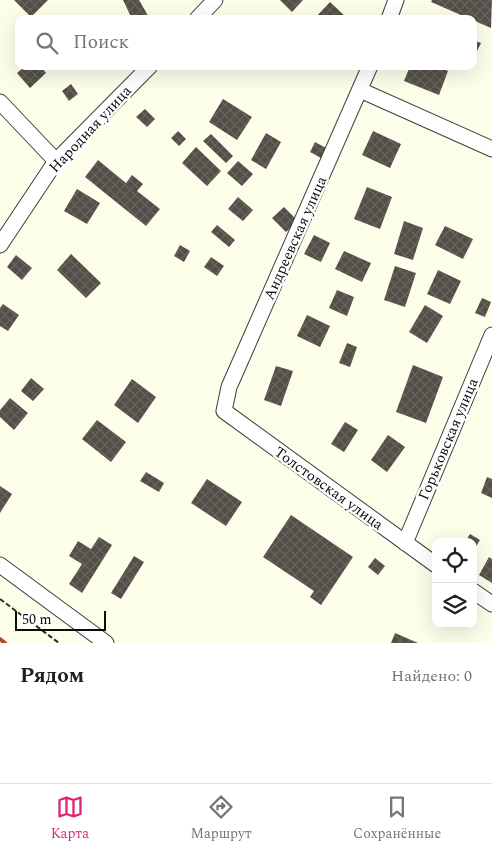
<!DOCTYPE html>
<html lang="ru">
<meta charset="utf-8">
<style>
:root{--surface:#fff;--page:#f2f2f2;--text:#202124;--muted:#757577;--line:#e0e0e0;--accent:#db2777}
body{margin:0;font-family:Spectral,serif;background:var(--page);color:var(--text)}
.controls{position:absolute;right:15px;bottom:15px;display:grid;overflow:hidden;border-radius:10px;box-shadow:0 5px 20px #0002}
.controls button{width:45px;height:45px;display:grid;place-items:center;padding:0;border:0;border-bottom:1px solid var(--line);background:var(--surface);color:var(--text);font:25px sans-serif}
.scale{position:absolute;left:15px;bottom:12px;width:91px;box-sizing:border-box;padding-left:5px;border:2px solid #0b0b0b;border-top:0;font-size:14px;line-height:18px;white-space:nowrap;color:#0b0b0b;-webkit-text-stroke:4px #fff;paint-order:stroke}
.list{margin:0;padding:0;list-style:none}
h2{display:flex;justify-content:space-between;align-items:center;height:65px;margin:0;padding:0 20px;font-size:21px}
h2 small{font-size:16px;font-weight:400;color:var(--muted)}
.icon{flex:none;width:28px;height:28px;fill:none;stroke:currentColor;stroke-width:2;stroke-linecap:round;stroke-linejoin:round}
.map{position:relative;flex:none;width:492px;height:643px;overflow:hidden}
.search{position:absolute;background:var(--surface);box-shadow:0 5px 20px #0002;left:15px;right:15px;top:15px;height:55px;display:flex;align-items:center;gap:12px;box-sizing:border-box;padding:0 18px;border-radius:10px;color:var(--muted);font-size:19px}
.sheet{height:140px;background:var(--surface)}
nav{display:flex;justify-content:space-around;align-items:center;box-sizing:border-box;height:70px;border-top:1px solid var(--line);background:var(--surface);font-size:14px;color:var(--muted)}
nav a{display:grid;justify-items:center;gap:2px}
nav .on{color:var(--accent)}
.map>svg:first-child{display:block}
</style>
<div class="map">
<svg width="492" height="643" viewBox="0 0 492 643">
<defs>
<pattern id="building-cross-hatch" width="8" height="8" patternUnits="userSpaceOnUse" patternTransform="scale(1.25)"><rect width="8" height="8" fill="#534f48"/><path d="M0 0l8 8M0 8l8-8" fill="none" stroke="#67645e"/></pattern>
</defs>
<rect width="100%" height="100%" fill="#fcfeea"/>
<path fill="url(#building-cross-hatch)" d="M14,0H48L31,17Z
M123,0H139L150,19H132Z
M280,0H303L292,12Z
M432,0H492L491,28L431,2Z
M330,2L348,19H314Z
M473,40L481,43L473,59Z
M25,66H40L46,73L30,88L17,73Z
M410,66H436L448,71L439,95L404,81Z
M71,84L78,94L69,101L62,91Z
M223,99L252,117L237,140L209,122Z
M145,109L155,119L147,127L136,117Z
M178,131L186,139L179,146L171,138Z
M373,131L401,144L390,168L362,155Z
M266,133L281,142L266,169L251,160Z
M211,134L233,156L226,163L203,141Z
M315,142L326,148L321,158L310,152Z
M196,147L221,171L207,186L182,163Z
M98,160L126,183L132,175L143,184L137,191L160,209L146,226L85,177Z
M238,161L253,174L242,186L227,173Z
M367,187L392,197L380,229L354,219Z
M77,189L100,203L87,224L64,211Z
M238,197L253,210L243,221L228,209Z
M284,207L298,221L286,232L272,218Z
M404,221L423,228L413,260L394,254Z
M217,225L235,240L229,247L211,232Z
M445,226L473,239L463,259L435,245Z
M314,235L330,243L321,262L304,254Z
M180,245L190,251L184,262L174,256Z
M344,251L371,263L362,282L335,269Z
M71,254L101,283L86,298L57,270Z
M16,255L32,268L22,280L7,267Z
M211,257L224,266L217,276L204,267Z
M395,266L416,273L405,307L384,300Z
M438,270L461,281L450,304L427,294Z
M337,290L354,297L347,316L329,308Z
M482,298L491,302L485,317L475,313Z
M3,304L19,315L8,331L0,326V308Z
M425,305L443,316L427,343L409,332Z
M307,315L330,326L320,347L297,336Z
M347,343L357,347L350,367L339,363Z
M413,365L443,377L426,423L396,412Z
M276,366L293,371L281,406L264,400Z
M31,378L44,389L33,401L21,391Z
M132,379L156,397L138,423L114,405Z
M10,398L28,413L14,430L0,417V410Z
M97,420L126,442L111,462L82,439Z
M345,422L358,430L344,452L331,444Z
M388,435L405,447L387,472L371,460Z
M146,472L164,483L159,492L140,481Z
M487,477L492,479V498L481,493Z
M207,479L242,502L226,526L191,503Z
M0,486L12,494L0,513Z
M291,515L353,557L321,605L310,597L314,591L263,557Z
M470,534L480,540L473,552V542H465Z
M99,537L112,545L82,593L69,584L82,564L69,556L78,541L91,549Z
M134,556L144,562L121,599L111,593Z
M489,557L492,559V583L479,575Z
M375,558L385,566L378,575L368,567Z
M395,633L418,643H391Z"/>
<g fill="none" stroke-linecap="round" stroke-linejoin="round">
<g stroke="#3e3e3e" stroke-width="17">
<path id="street" d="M197,19L215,0
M389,19L396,0
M370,66L229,387L224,411L436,565
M360,90L492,149
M0,102L56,161
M0,245L56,161L150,66
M405,543L492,335
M0,565L106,643
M473,591L492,604"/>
</g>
<path stroke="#2d2d2d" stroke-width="2" stroke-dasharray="5 2.5" stroke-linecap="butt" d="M0,599L59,643"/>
<use href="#street" stroke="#fff" stroke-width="15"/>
<path stroke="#b34b2b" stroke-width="4" d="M0,639L5,643"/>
</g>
<g text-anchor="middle" stroke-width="5" stroke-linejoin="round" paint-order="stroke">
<g font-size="15" fill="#0b0b0b" stroke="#fff">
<text transform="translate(90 129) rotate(-47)" y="5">Народная улица</text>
<text transform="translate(295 238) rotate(-66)" y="5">Андреевская улица</text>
<text transform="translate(448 439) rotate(-67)" y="5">Горьковская улица</text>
<text transform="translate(329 488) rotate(36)" y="5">Толстовская улица</text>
</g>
</g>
</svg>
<div class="controls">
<button><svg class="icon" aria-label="locate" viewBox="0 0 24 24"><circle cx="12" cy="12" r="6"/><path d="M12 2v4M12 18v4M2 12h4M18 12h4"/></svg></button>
<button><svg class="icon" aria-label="layers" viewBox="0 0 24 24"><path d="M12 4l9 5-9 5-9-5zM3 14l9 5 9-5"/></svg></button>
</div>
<div class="scale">50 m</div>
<div class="search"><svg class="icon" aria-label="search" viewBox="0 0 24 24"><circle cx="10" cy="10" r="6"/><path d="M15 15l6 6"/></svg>Поиск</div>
</div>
<section class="sheet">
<h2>Рядом<small>Найдено: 0</small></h2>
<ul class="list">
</ul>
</section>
<nav>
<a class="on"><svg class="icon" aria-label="map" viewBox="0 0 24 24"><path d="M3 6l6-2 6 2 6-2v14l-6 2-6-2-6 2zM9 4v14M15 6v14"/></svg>Карта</a>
<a><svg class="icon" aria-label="directions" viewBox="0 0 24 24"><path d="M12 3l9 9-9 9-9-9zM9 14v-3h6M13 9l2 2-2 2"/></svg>Маршрут</a>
<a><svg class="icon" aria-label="saved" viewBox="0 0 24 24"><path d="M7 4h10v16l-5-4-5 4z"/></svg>Сохранённые</a>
</nav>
